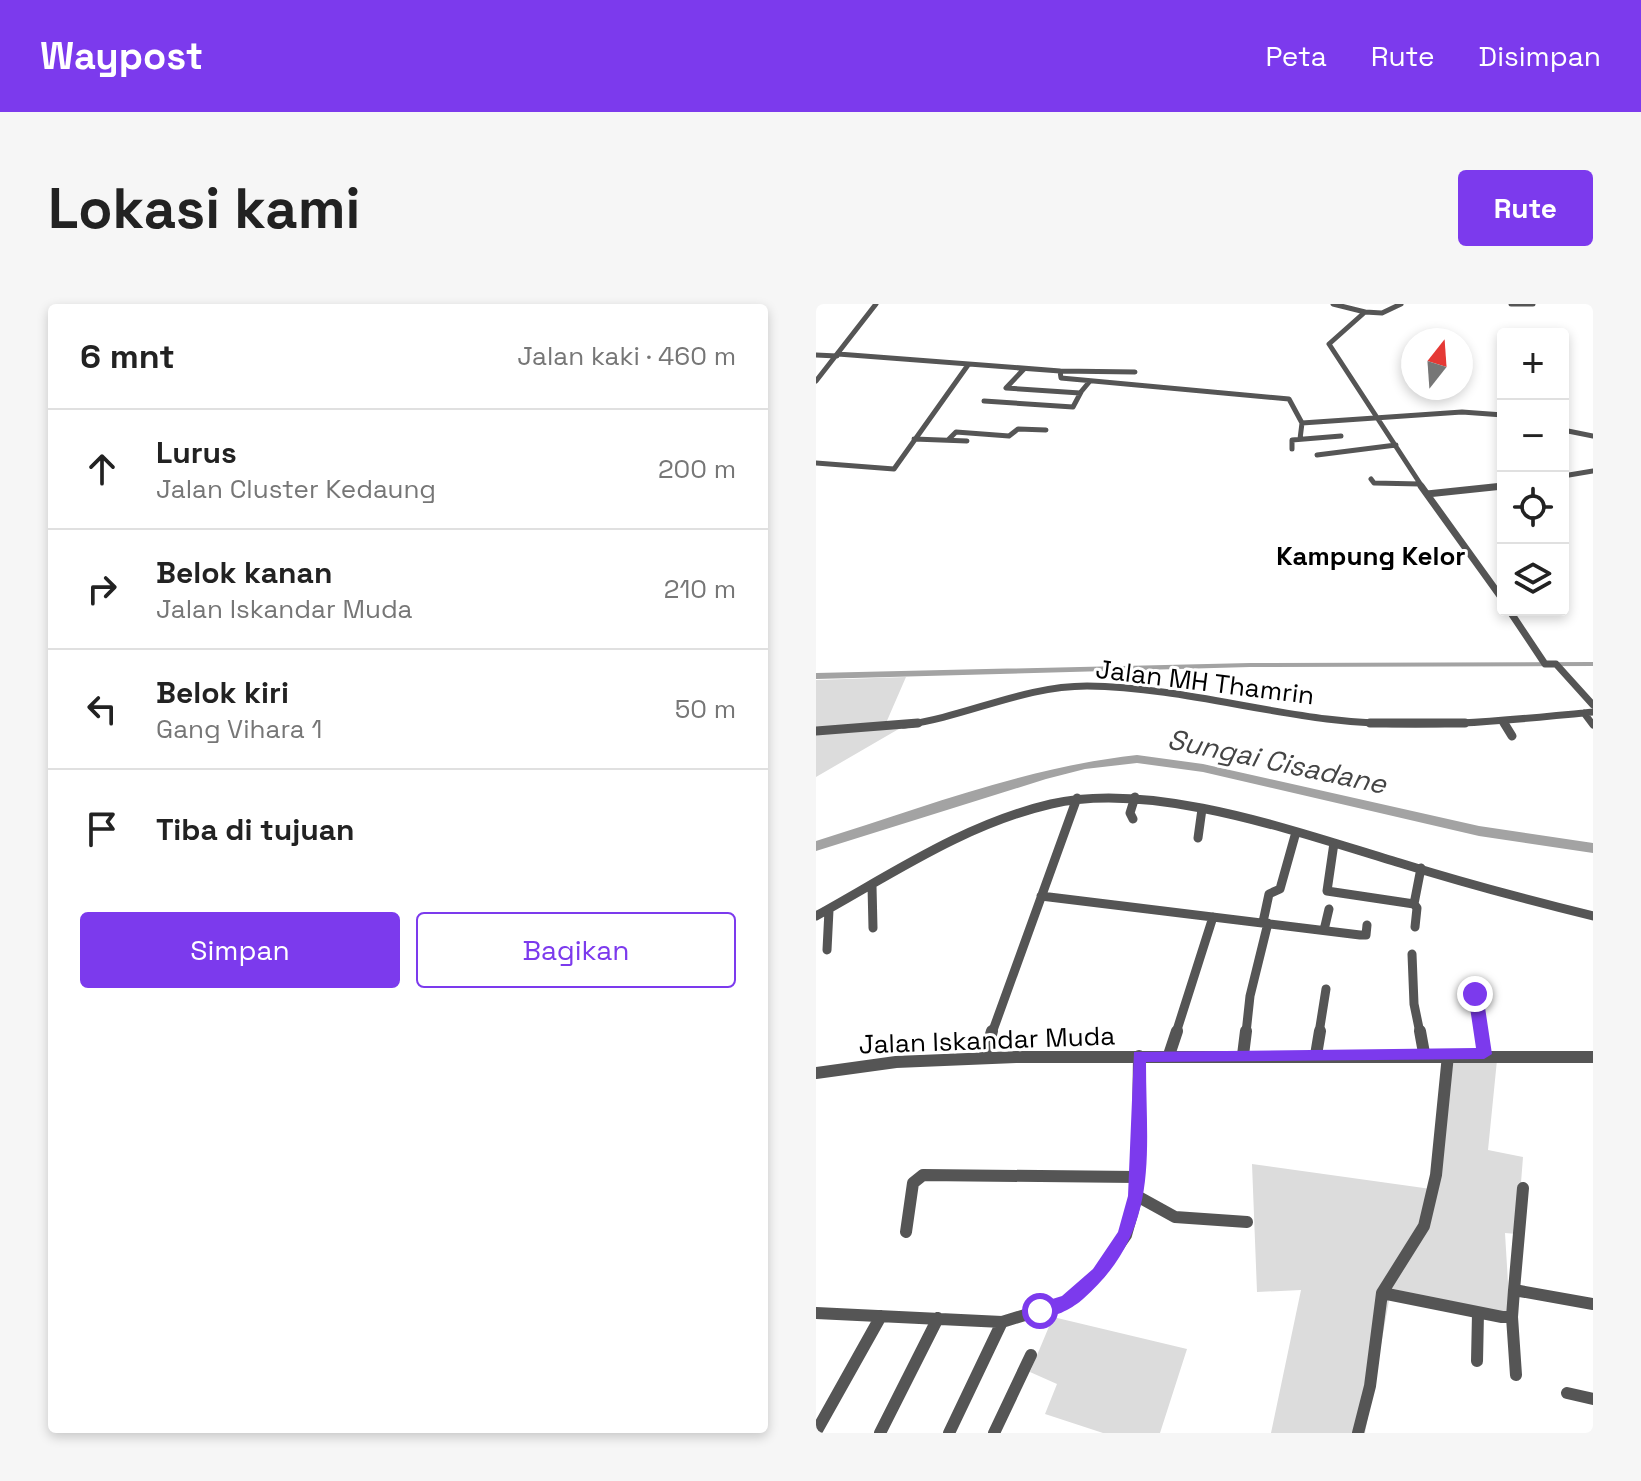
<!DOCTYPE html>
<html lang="id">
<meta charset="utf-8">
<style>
:root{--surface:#fff;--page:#f6f6f6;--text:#222;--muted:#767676;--line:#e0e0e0;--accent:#7c3aed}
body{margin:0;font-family:"Space Grotesk",sans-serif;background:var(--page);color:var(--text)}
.controls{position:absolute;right:24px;top:24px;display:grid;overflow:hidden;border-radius:8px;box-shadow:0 4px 12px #0003}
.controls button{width:72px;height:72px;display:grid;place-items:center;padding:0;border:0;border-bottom:2px solid var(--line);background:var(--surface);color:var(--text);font:40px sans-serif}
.compass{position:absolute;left:585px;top:24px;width:72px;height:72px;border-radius:50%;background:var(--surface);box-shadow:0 4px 12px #0003;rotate:17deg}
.stop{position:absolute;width:24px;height:24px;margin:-18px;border:6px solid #7c3aed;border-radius:50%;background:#fff}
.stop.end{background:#7c3aed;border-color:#fff;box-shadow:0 2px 8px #0008}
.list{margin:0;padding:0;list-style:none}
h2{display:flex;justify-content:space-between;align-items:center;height:104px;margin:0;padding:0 32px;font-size:34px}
h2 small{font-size:26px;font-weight:400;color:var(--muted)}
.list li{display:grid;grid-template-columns:52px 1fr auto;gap:24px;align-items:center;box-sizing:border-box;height:120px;padding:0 32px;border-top:2px solid var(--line)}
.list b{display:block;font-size:30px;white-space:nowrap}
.list p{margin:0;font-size:26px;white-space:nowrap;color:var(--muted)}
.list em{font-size:26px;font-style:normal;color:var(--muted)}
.actions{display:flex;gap:16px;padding:24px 32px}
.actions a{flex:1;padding:18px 0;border:2px solid var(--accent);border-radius:8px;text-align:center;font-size:28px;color:var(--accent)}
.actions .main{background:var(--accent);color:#fff}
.icon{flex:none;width:44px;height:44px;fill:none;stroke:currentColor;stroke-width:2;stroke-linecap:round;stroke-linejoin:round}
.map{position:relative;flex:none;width:777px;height:1129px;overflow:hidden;border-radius:8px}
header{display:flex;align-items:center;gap:48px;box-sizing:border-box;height:112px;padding:0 40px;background:var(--accent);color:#fff}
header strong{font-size:38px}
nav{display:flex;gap:44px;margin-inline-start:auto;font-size:28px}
.intro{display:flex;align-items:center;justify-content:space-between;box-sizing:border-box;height:192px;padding:0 48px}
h1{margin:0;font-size:56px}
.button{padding:20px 36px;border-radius:8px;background:var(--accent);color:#fff;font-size:28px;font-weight:700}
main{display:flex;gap:48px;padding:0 48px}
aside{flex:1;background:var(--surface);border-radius:8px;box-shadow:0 4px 12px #0003}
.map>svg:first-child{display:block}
</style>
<header>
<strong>Waypost</strong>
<nav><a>Peta</a><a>Rute</a><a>Disimpan</a></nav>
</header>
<div class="intro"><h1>Lokasi kami</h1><a class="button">Rute</a></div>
<main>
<aside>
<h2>6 mnt<small>Jalan kaki · 460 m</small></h2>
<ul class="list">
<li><svg class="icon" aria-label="ahead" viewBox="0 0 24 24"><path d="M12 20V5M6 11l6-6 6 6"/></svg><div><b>Lurus</b><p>Jalan Cluster Kedaung</p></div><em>200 m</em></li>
<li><svg class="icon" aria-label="right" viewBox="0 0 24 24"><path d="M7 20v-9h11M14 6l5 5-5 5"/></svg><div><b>Belok kanan</b><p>Jalan Iskandar Muda</p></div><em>210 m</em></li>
<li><svg class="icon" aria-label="left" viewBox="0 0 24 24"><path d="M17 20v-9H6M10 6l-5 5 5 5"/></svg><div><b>Belok kiri</b><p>Gang Vihara 1</p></div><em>50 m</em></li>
<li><svg class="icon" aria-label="arrive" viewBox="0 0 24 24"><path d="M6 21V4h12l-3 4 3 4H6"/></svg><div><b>Tiba di tujuan</b></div></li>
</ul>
<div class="actions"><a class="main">Simpan</a><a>Bagikan</a></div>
</aside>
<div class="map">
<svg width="777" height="1129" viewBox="0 0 777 1129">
<rect width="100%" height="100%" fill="#fff"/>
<path fill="#dcdcdc" d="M90,373L70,419H93L0,473V376Z
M630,755L681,756L672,846L707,853L701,930L689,929L694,1012L574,991L549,1129H455L485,986L441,988L436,860L615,885Z
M237,1013L371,1045L344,1129H287L229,1110L241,1080L214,1068Z"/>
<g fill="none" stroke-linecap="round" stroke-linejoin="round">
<path fill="#a3a3a3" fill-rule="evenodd" d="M777,358V362L434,363L0,375V369L434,359Z"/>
<path fill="#a3a3a3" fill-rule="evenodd" d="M321,451L387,460L663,522L777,539V549L663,532L387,468L321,459L269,465L230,475L0,547V537C105,504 211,463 321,451Z"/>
<path stroke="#555" stroke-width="5" d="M517,0L549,8
M585,0L566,9L549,8L513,40L607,184
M695,0H717
M22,50L244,67L245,74L473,95L486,119L484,135
M0,51L21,52
M208,65L190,84L264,89L274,77
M244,67L319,68
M0,77L60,0
M168,97L257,103L265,88
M486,119L646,108L687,111
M747,126L777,132
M98,135L151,137
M132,136L140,128L193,132L202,125L230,126
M476,145V136L525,132
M501,151L580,141
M0,159L78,165L152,61
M747,172L777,167
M555,175L558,179L604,180
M671,184L687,182"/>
<path stroke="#555" stroke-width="7" d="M605,182L687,296
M611,190L687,182
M693,306L729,360H740L777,401
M768,409L777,421
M687,417L689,421
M88,421C150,413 207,382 271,382C353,383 431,405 511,415C600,426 689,417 777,408"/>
<path stroke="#555" stroke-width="9" d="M554,419H649
M688,419L696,432
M0,427L102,419
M317,515L314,509L319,493
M382,534L386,505
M518,539L511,587L598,600L601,604L599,623
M56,582L57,624
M225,592L544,631H550L551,621
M598,600L605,564
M0,612C76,570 149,520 235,500C338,476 483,529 584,559C648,579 712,596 777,612
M447,618L453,590L464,585L480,528
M508,626L513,605
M11,646L13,606
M596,650L598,700L604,729
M659,690L665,729
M176,729L261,494
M360,729L397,613
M430,729L434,692L452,619
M503,729L510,685"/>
<path stroke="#555" stroke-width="12" d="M604,727L608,749
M665,727L668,750
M353,751L361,727
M427,751L430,727
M500,751L504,727
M168,754L176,727
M0,769L80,758L200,753H777
M321,892L359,913L431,918
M90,928L97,879L107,871L320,873
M698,986L707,884
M566,989L686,1013H696L698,986L777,1000
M0,1009L186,1018L251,998L283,970L310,931L321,892L323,752
M696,1013L700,1071
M661,1057L662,1009
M751,1089L777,1095
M0,1128L65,1012
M64,1129L122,1014
M133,1129L186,1018
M178,1129L215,1051
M542,1129L554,1082L566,989L608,922L620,871L632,751"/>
</g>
<path fill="#7c3aed" d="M659,685L667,690L676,750L668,755L330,758C330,853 345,926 267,995C256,1005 232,1018 217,1012V1001L246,992L277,965L302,928L312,892L318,748L660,744L652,690Z"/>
<g text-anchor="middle" stroke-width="6" stroke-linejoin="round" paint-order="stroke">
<g font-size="26" font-weight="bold" fill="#000" stroke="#fff">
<text x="555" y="261">Kampung Kelor</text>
</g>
<g font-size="26" fill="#000" stroke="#fff">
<text transform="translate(389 378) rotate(7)" y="9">Jalan MH Thamrin</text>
<text transform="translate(171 736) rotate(-2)" y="9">Jalan Iskandar Muda</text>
</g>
<g font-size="28" font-style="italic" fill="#444" stroke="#fff">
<text transform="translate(461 457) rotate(12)" y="10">Sungai Cisadane</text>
</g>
</g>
</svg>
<div class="controls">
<button>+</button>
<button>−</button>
<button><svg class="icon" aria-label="locate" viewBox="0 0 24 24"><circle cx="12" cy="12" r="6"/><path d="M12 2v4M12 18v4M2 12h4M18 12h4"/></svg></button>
<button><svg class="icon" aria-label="layers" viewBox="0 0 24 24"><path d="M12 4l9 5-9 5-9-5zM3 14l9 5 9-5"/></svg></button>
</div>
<svg class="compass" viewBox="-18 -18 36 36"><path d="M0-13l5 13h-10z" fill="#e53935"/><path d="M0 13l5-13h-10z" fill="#767676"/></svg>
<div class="stop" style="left:224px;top:1007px"></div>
<div class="stop end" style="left:659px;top:690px"></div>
</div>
</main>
